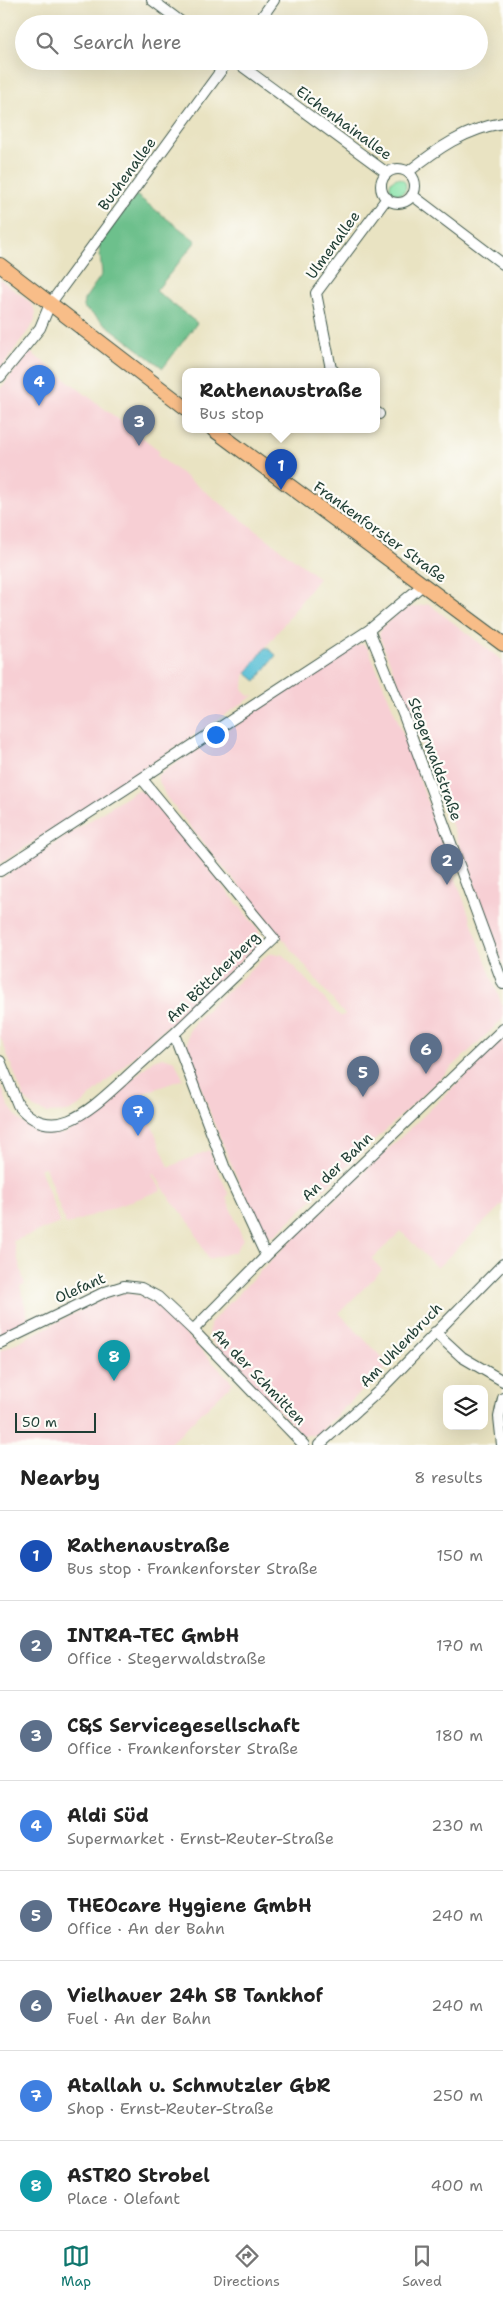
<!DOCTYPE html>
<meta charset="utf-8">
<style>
:root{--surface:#fff;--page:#f6f6f6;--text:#222;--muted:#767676;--line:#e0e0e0;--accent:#0f766e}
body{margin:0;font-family:"Shantell Sans",sans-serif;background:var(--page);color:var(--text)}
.controls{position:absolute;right:15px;bottom:15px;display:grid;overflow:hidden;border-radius:10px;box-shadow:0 5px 20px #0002}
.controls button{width:45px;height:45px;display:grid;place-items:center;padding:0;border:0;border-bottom:1px solid var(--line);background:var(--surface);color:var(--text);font:25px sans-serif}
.scale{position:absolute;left:15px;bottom:12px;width:81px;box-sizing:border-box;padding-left:5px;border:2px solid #1f3d34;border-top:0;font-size:14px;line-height:18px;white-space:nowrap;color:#1f3d34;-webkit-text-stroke:4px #fdfcf7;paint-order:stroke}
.you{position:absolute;left:215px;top:734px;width:18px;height:18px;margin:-12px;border:4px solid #fff;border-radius:50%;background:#1a73e8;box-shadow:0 0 0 8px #1a73e833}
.badge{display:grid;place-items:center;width:32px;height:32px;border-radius:50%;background:var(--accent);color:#fff;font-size:16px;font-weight:700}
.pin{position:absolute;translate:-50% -41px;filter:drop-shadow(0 1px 2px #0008)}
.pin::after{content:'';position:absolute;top:26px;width:18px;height:15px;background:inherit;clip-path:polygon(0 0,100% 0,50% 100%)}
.popup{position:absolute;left:182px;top:368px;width:198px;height:65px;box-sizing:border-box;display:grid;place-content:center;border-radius:10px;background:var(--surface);filter:drop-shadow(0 1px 4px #0005);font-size:16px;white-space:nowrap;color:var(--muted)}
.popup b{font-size:19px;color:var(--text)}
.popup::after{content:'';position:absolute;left:50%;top:100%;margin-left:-10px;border:10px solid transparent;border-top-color:var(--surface)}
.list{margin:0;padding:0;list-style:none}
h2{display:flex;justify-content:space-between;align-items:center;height:65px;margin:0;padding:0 20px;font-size:21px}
h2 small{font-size:16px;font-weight:400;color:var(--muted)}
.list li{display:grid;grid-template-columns:32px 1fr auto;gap:15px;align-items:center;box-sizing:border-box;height:90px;padding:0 20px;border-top:1px solid var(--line)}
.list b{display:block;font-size:19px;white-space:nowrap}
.list p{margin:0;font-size:16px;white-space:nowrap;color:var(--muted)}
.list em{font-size:16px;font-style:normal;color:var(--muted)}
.icon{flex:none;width:28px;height:28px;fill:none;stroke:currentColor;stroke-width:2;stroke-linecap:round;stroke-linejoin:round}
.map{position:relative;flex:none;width:503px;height:1445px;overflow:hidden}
.search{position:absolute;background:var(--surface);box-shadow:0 5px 20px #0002;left:15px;right:15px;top:15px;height:55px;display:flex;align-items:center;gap:12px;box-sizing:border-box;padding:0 18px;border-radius:28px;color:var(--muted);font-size:19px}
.sheet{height:785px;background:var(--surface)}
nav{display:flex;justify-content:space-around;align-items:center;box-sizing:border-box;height:70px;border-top:1px solid var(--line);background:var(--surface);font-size:14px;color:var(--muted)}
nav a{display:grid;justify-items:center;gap:2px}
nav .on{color:var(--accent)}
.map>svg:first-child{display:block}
</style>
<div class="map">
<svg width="503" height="1445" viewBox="0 0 503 1445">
<rect width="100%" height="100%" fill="#fdfcf7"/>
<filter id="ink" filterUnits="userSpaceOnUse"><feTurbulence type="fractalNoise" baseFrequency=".02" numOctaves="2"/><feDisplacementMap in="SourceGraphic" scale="10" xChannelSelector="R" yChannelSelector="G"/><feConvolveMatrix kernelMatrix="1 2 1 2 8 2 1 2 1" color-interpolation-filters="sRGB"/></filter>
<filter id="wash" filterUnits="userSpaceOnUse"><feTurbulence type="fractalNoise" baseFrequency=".0096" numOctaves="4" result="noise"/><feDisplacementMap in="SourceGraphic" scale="20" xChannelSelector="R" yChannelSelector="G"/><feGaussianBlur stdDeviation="1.12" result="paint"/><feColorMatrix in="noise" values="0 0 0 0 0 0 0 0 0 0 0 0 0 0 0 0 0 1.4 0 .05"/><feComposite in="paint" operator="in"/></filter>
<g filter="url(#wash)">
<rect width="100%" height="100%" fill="#e9e3c2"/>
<path fill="#f7cfd4" d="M0,279L31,303L36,312L34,323L0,369Z
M30,352L160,451L157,455L319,578L244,676L243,688L248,696L255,695L0,864V389Z
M429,604L503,661V964L420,738L379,635L382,627L398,613L407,608Z
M356,645L363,644L368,648L399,723L503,1008V1019L276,1234L268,1236L257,1225L213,1121L187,1050L188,1033L196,1020L267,955L273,953L283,955L340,1016L345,1015L166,797L157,776Z
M137,790L147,793L258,929L261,940L257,946L171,1026L169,1024L81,1105L68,1112L47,1113L34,1108L24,1098L0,1036V879Z
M503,1037V1204L437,1268L401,1231L372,1259L382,1270L339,1313L389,1365L316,1435H302L213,1343L209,1334L210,1323L270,1261L459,1082Z
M163,1057L175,1061L183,1079L139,1095L169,1167L209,1150L229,1195L226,1197L243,1239L235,1252L208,1259L192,1226L168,1196L154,1173L152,1175L162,1190L66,1225L45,1167L40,1168L60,1223L13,1241L25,1285L20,1286L29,1321L0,1336V1083L8,1105L20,1121L37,1132L63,1134L86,1122L153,1060Z
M125,1292L143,1296L155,1303L233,1383L168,1445H0V1351L103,1299Z"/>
<path fill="#87e2a8" stroke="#53906e" d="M390 186a8 8 0 1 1 16 0a8 8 0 1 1-16 0Z"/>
<path fill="#6dc08c" stroke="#467e60" d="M136,195L196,241L156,291L197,323L163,368L83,307L84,300L102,274L99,244Z"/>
<path fill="#58bfd5" stroke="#3c7e84" d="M266,647L276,655L256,681L246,673Z"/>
</g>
<g filter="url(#ink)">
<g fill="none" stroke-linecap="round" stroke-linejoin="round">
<g stroke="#3d5649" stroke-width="12">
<path id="minor" d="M152,0L184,24
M257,24L274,0
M235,61L387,173
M381 186a17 17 0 1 1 34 0a17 17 0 1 1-34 0Z
M408,172C437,149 465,129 503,123
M412,195L503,264
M334,371L331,369L316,293L387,198
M0,377L40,328L50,304L228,61
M376,412L379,414
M369,630L404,716L503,984
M142,779L274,939L174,1034L224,1166L266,1256
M0,871L369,630L424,584
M0,1061L18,1105C53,1148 93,1107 122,1081C139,1065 156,1050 174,1034
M193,1330L266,1256L503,1029
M435,1332L462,1357L503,1381
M0,1343L105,1292L124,1286L141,1288L158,1297L193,1330L304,1445
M319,1445L381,1389L503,1264
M502,1445L499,1417L503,1398"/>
</g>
<g stroke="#3d5649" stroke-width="16">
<path id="major" d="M0,265L186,408
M213,429L503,644"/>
</g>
<use href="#minor" stroke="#fff" stroke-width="10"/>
<use href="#major" stroke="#f8bd88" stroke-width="14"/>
</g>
</g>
<g text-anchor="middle" stroke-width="4.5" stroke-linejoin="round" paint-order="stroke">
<g font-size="15" fill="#1f3d34" stroke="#fdfcf7">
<text transform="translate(344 123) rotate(36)" y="5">Eichenhainallee</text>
<text transform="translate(127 174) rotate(-54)" y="5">Buchenallee</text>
<text transform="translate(333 245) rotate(-54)" y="5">Ulmenallee</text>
<text transform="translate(380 532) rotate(36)" y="5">Frankenforster Straße</text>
<text transform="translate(435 759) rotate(70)" y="5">Stegerwaldstraße</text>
<text transform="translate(213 977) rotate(-44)" y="5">Am Böttcherberg</text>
<text transform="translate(337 1167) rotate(-44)" y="5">An der Bahn</text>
<text transform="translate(80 1288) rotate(-24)" y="5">Olefant</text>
<text transform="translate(401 1345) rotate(-46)" y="5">Am Uhlenbruch</text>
<text transform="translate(259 1377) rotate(46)" y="5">An der Schmitten</text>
</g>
</g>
</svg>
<div class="controls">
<button><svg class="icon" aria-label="layers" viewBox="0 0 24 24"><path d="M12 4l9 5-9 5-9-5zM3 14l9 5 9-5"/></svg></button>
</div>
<div class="scale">50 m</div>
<div class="you"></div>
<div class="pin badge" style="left:281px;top:490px;background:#1a4fb4">1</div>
<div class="popup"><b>Rathenaustraße</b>Bus stop</div>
<div class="pin badge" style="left:447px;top:885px;background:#5c6f8a">2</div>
<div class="pin badge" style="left:139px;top:446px;background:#5c6f8a">3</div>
<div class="pin badge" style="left:39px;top:406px;background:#3f7fe0">4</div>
<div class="pin badge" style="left:363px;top:1097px;background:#5c6f8a">5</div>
<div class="pin badge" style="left:426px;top:1074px;background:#5c6f8a">6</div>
<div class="pin badge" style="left:138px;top:1136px;background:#3f7fe0">7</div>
<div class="pin badge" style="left:114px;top:1381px;background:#0f9aa8">8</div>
<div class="search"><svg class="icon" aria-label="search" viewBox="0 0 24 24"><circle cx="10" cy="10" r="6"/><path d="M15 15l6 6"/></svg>Search here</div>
</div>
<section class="sheet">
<h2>Nearby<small>8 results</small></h2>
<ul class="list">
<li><span class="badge" style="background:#1a4fb4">1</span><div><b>Rathenaustraße</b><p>Bus stop · Frankenforster Straße</p></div><em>150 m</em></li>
<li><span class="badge" style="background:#5c6f8a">2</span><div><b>INTRA-TEC GmbH</b><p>Office · Stegerwaldstraße</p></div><em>170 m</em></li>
<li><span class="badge" style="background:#5c6f8a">3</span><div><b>C&amp;S Servicegesellschaft</b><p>Office · Frankenforster Straße</p></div><em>180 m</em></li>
<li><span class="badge" style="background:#3f7fe0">4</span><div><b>Aldi Süd</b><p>Supermarket · Ernst-Reuter-Straße</p></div><em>230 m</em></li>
<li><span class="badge" style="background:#5c6f8a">5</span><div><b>THEOcare Hygiene GmbH</b><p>Office · An der Bahn</p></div><em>240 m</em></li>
<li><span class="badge" style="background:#5c6f8a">6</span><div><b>Vielhauer 24h SB Tankhof</b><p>Fuel · An der Bahn</p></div><em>240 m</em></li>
<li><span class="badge" style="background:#3f7fe0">7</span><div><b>Atallah u. Schmutzler GbR</b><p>Shop · Ernst-Reuter-Straße</p></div><em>250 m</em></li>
<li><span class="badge" style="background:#0f9aa8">8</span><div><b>ASTRO Strobel</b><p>Place · Olefant</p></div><em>400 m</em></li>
</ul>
</section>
<nav>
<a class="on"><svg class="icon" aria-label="map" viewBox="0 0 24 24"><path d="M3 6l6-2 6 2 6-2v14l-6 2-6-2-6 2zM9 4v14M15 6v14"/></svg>Map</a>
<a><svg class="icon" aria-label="directions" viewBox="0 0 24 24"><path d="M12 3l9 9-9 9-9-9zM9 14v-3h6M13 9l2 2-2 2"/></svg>Directions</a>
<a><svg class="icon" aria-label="saved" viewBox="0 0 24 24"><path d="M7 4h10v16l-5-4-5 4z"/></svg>Saved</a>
</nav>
